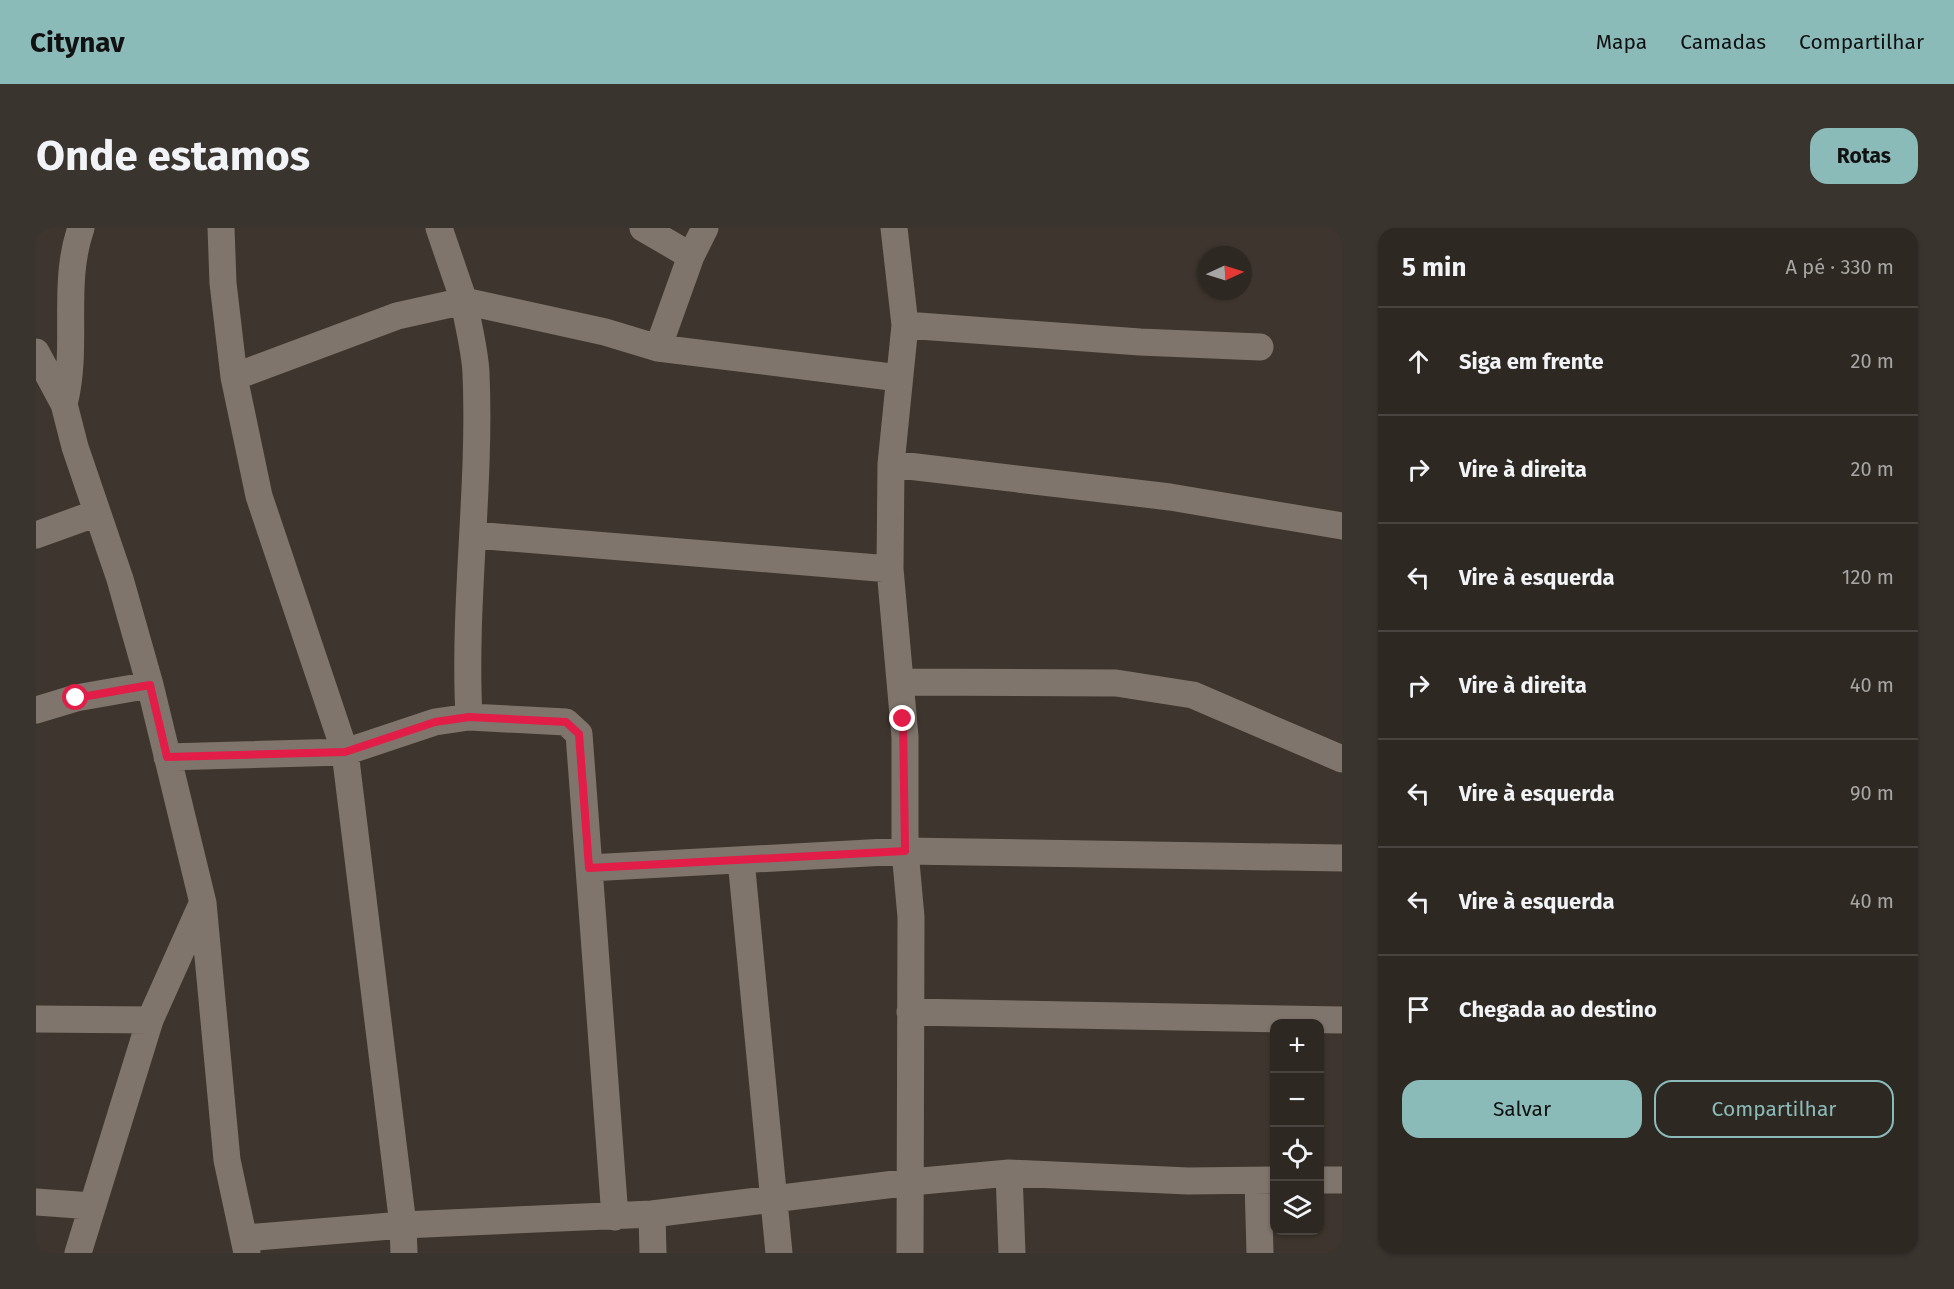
<!DOCTYPE html>
<html lang="pt">
<meta charset="utf-8">
<style>
:root{--surface:#2e2822;--page:#3a342f;--text:#f1f3f6;--muted:#a7a6a5;--line:#494440;--accent:#8bbbb9}
body{margin:0;font-family:"Fira Sans",sans-serif;background:var(--page);color:var(--text)}
.controls{position:absolute;right:18px;bottom:18px;display:grid;overflow:hidden;border-radius:12px;box-shadow:0 2px 4px #0004}
.controls button{width:54px;height:54px;display:grid;place-items:center;padding:0;border:0;border-bottom:2px solid var(--line);background:var(--surface);color:var(--text);font:30px sans-serif}
.compass{position:absolute;left:1162px;top:18px;width:54px;height:54px;border-radius:50%;background:var(--surface);box-shadow:0 2px 4px #0004;rotate:86deg}
.stop{position:absolute;width:18px;height:18px;margin:-14px;border:4px solid #e11d48;border-radius:50%;background:#fff}
.stop.end{background:#e11d48;border-color:#fff;box-shadow:0 2px 6px #0008}
.list{margin:0;padding:0;list-style:none}
h2{display:flex;justify-content:space-between;align-items:center;height:78px;margin:0;padding:0 24px;font-size:26px}
h2 small{font-size:20px;font-weight:400;color:var(--muted)}
.list li{display:grid;grid-template-columns:39px 1fr auto;gap:18px;align-items:center;box-sizing:border-box;height:108px;padding:0 24px;border-top:2px solid var(--line)}
.list b{display:block;font-size:22px;white-space:nowrap}
.list em{font-size:20px;font-style:normal;color:var(--muted)}
.actions{display:flex;gap:12px;padding:18px 24px}
.actions a{flex:1;padding:14px 0;border:2px solid var(--accent);border-radius:18px;text-align:center;font-size:21px;color:var(--accent)}
.actions .main{background:var(--accent);color:#111}
.icon{flex:none;width:33px;height:33px;fill:none;stroke:currentColor;stroke-width:2;stroke-linecap:round;stroke-linejoin:round}
.map{position:relative;flex:none;width:1306px;height:1025px;overflow:hidden;border-radius:18px}
header{display:flex;align-items:center;gap:36px;box-sizing:border-box;height:84px;padding:0 30px;background:var(--accent);color:#111}
header strong{font-size:28px}
nav{display:flex;gap:33px;margin-inline-start:auto;font-size:21px}
.intro{display:flex;align-items:center;justify-content:space-between;box-sizing:border-box;height:144px;padding:0 36px}
h1{margin:0;font-size:42px}
.button{padding:15px 27px;border-radius:18px;background:var(--accent);color:#111;font-size:21px;font-weight:700}
main{display:flex;gap:36px;padding:0 36px}
aside{flex:1;background:var(--surface);border-radius:18px;box-shadow:0 2px 4px #0004}
.map>svg:first-child{display:block}
</style>
<header>
<strong>Citynav</strong>
<nav><a>Mapa</a><a>Camadas</a><a>Compartilhar</a></nav>
</header>
<div class="intro"><h1>Onde estamos</h1><a class="button">Rotas</a></div>
<main>
<div class="map">
<svg width="1306" height="1025" viewBox="0 0 1306 1025">
<rect width="100%" height="100%" fill="#3e362e"/>
<g fill="none" stroke-linecap="round" stroke-linejoin="round">
<path stroke="#7f756c" stroke-width="27" d="M185,0L187,55L198,149L223,268L309,524L367,997L208,1010
M607,0L655,28
M858,0L869,97L855,236L854,341L869,509V623L875,689L874,1025
M869,97L1104,114L1224,119
M622,120L863,150
M0,124L28,176L39,219L84,351L114,457L167,675L191,932L211,1025
M198,149L361,88L428,73L403,0
M28,176C43,118 25,57 45,0
M855,236L1134,269L1306,298
M0,307L61,285
M438,307L854,341
M864,454L1080,455L1157,467L1306,531
M0,482L40,470L114,457
M433,489L530,494L543,506L579,989
M131,529L309,524L399,494L433,489C427,374 445,260 440,145C439,122 432,97 428,73L569,104L622,120L655,28L669,0
M705,632L743,1025
M553,640L869,623L1306,630
M874,784L1306,792
M0,791L114,792
M973,945L976,1025
M1284,952H1306
M1222,953L1224,1025
M0,974L56,978
M616,986L617,1025
M42,1025L114,792L166,676
M368,1025L367,997L616,986L875,954L973,945L1152,953L1238,952"/>
</g>
<g fill="none" stroke-linecap="round" stroke-linejoin="round">
<path stroke="#e11d48" stroke-width="8" d="M40,470L114,457L131,529L309,524L399,494L433,489L530,494L543,506L553,640L869,623L867,491"/>
</g>
</svg>
<div class="controls">
<button>+</button>
<button>−</button>
<button><svg class="icon" aria-label="locate" viewBox="0 0 24 24"><circle cx="12" cy="12" r="6"/><path d="M12 2v4M12 18v4M2 12h4M18 12h4"/></svg></button>
<button><svg class="icon" aria-label="layers" viewBox="0 0 24 24"><path d="M12 4l9 5-9 5-9-5zM3 14l9 5 9-5"/></svg></button>
</div>
<svg class="compass" viewBox="-18 -18 36 36"><path d="M0-13l5 13h-10z" fill="#e53935"/><path d="M0 13l5-13h-10z" fill="#a7a6a5"/></svg>
<div class="stop" style="left:40px;top:470px"></div>
<div class="stop end" style="left:867px;top:491px"></div>
</div>
<aside>
<h2>5 min<small>A pé · 330 m</small></h2>
<ul class="list">
<li><svg class="icon" aria-label="ahead" viewBox="0 0 24 24"><path d="M12 20V5M6 11l6-6 6 6"/></svg><div><b>Siga em frente</b></div><em>20 m</em></li>
<li><svg class="icon" aria-label="right" viewBox="0 0 24 24"><path d="M7 20v-9h11M14 6l5 5-5 5"/></svg><div><b>Vire à direita</b></div><em>20 m</em></li>
<li><svg class="icon" aria-label="left" viewBox="0 0 24 24"><path d="M17 20v-9H6M10 6l-5 5 5 5"/></svg><div><b>Vire à esquerda</b></div><em>120 m</em></li>
<li><svg class="icon" aria-label="right" viewBox="0 0 24 24"><path d="M7 20v-9h11M14 6l5 5-5 5"/></svg><div><b>Vire à direita</b></div><em>40 m</em></li>
<li><svg class="icon" aria-label="left" viewBox="0 0 24 24"><path d="M17 20v-9H6M10 6l-5 5 5 5"/></svg><div><b>Vire à esquerda</b></div><em>90 m</em></li>
<li><svg class="icon" aria-label="left" viewBox="0 0 24 24"><path d="M17 20v-9H6M10 6l-5 5 5 5"/></svg><div><b>Vire à esquerda</b></div><em>40 m</em></li>
<li><svg class="icon" aria-label="arrive" viewBox="0 0 24 24"><path d="M6 21V4h12l-3 4 3 4H6"/></svg><div><b>Chegada ao destino</b></div></li>
</ul>
<div class="actions"><a class="main">Salvar</a><a>Compartilhar</a></div>
</aside>
</main>
